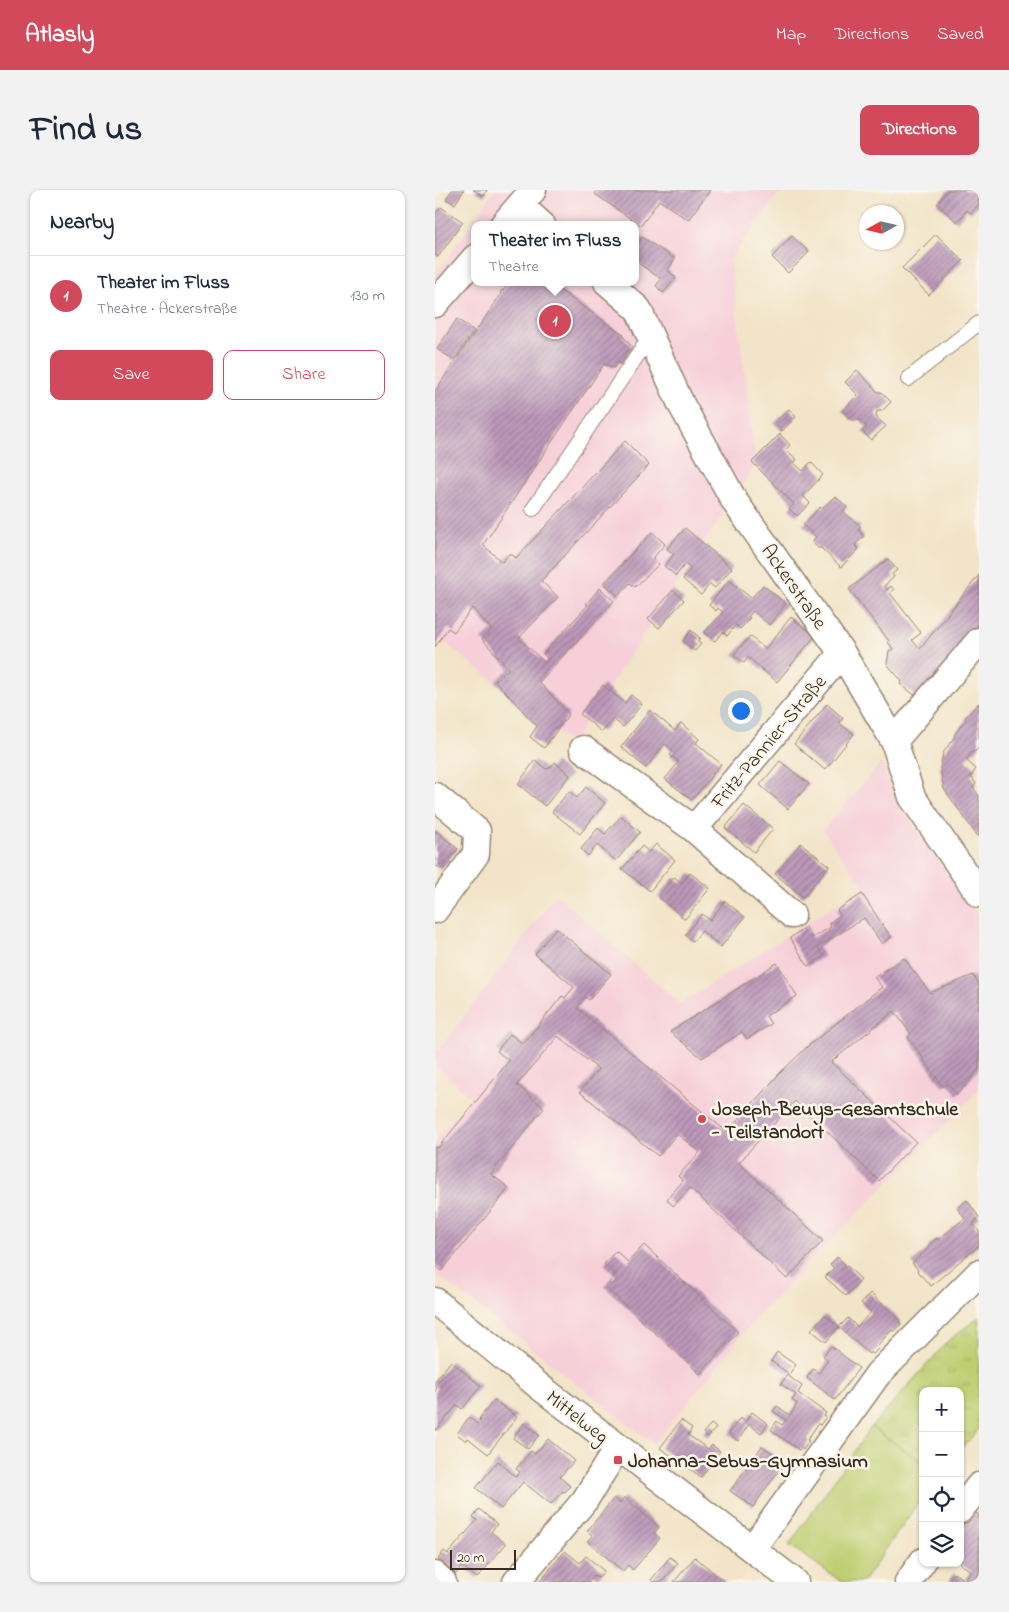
<!DOCTYPE html>
<meta charset="utf-8">
<style>
:root{--surface:#fff;--page:#f2f2f3;--text:#1f2937;--muted:#747a83;--line:#e0e1e3;--accent:#d1495b}
body{margin:0;font-family:"Indie Flower",sans-serif;background:var(--page);color:var(--text)}
.controls{position:absolute;right:15px;bottom:15px;display:grid;overflow:hidden;border-radius:10px;box-shadow:0 1px 4px #0004}
.controls button{width:45px;height:45px;display:grid;place-items:center;padding:0;border:0;border-bottom:1px solid var(--line);background:var(--surface);color:var(--text);font:25px sans-serif}
.compass{position:absolute;left:424px;top:15px;width:45px;height:45px;border-radius:50%;background:var(--surface);box-shadow:0 1px 4px #0004;rotate:262deg}
.scale{position:absolute;left:15px;bottom:12px;width:66px;box-sizing:border-box;padding-left:5px;border:2px solid #3b2a1e;border-top:0;font-size:14px;line-height:18px;white-space:nowrap;color:#3b2a1e;-webkit-text-stroke:4px #fbf7ec;paint-order:stroke}
.you{position:absolute;left:305px;top:520px;width:18px;height:18px;margin:-12px;border:4px solid #fff;border-radius:50%;background:#1a73e8;box-shadow:0 0 0 8px #1a73e833}
.badge{display:grid;place-items:center;width:32px;height:32px;border-radius:50%;background:var(--accent);color:#fff;font-size:16px;font-weight:700}
.pin{position:absolute;translate:-50% -50%;border:2px solid #fff;box-shadow:0 1px 5px #0006}
.popup{position:absolute;left:36px;top:31px;width:168px;height:65px;box-sizing:border-box;display:grid;place-content:center;border-radius:10px;background:var(--surface);filter:drop-shadow(0 1px 4px #0005);font-size:16px;white-space:nowrap;color:var(--muted)}
.popup b{font-size:19px;color:var(--text)}
.popup::after{content:'';position:absolute;left:50%;top:100%;margin-left:-10px;border:10px solid transparent;border-top-color:var(--surface)}
.list{margin:0;padding:0;list-style:none}
h2{display:flex;justify-content:space-between;align-items:center;height:65px;margin:0;padding:0 20px;font-size:21px}
h2 small{font-size:16px;font-weight:400;color:var(--muted)}
.list li{display:grid;grid-template-columns:32px 1fr auto;gap:15px;align-items:center;box-sizing:border-box;height:80px;padding:0 20px;border-top:1px solid var(--line)}
.list b{display:block;font-size:19px;white-space:nowrap}
.list p{margin:0;font-size:16px;white-space:nowrap;color:var(--muted)}
.list em{font-size:16px;font-style:normal;color:var(--muted)}
.actions{display:flex;gap:10px;padding:15px 20px}
.actions a{flex:1;padding:11px 0;border:1px solid var(--accent);border-radius:10px;text-align:center;font-size:18px;color:var(--accent)}
.actions .main{background:var(--accent);color:#fff}
.icon{flex:none;width:28px;height:28px;fill:none;stroke:currentColor;stroke-width:2;stroke-linecap:round;stroke-linejoin:round}
.map{position:relative;flex:none;width:544px;height:1392px;overflow:hidden;border-radius:10px}
header{display:flex;align-items:center;gap:30px;box-sizing:border-box;height:70px;padding:0 25px;background:var(--accent);color:#fff}
header strong{font-size:24px}
nav{display:flex;gap:28px;margin-inline-start:auto;font-size:18px}
.intro{display:flex;align-items:center;justify-content:space-between;box-sizing:border-box;height:120px;padding:0 30px}
h1{margin:0;font-size:35px}
.button{padding:12px 22px;border-radius:10px;background:var(--accent);color:#fff;font-size:18px;font-weight:700}
main{display:flex;gap:30px;padding:0 30px}
aside{flex:1;background:var(--surface);border-radius:10px;box-shadow:0 1px 4px #0004}
.map>svg:first-child{display:block}
</style>
<header>
<strong>Atlasly</strong>
<nav><a>Map</a><a>Directions</a><a>Saved</a></nav>
</header>
<div class="intro"><h1>Find us</h1><a class="button">Directions</a></div>
<main>
<aside>
<h2>Nearby<small></small></h2>
<ul class="list">
<li><span class="badge">1</span><div><b>Theater im Fluss</b><p>Theatre · Ackerstraße</p></div><em>130 m</em></li>
</ul>
<div class="actions"><a class="main">Save</a><a>Share</a></div>
</aside>
<div class="map">
<svg width="544" height="1392" viewBox="0 0 544 1392">
<defs>
<pattern id="park-tufts" width="24" height="20" patternUnits="userSpaceOnUse" patternTransform="scale(1.25)"><rect width="24" height="20" fill="#bece71"/><path d="M3 7l-1-3M5 7V3M7 7l1-3M15 17l-1-3M17 17v-4M19 17l1-3" fill="none" stroke="#a4b161"/></pattern>
<pattern id="building-hatch" width="6" height="6" patternUnits="userSpaceOnUse" patternTransform="scale(1.25)"><rect width="6" height="6" fill="#bc98b9"/><path d="M-1 1l2-2M0 6l6-6M5 7l2-2" fill="none" stroke="#9a7c96"/></pattern>
</defs>
<rect width="100%" height="100%" fill="#fbf7ec"/>
<filter id="ink" filterUnits="userSpaceOnUse"><feTurbulence type="fractalNoise" baseFrequency=".02" numOctaves="2"/><feDisplacementMap in="SourceGraphic" scale="10" xChannelSelector="R" yChannelSelector="G"/><feConvolveMatrix kernelMatrix="1 2 1 2 8 2 1 2 1" color-interpolation-filters="sRGB"/></filter>
<filter id="wash" filterUnits="userSpaceOnUse"><feTurbulence type="fractalNoise" baseFrequency=".0096" numOctaves="4" result="noise"/><feDisplacementMap in="SourceGraphic" scale="20" xChannelSelector="R" yChannelSelector="G"/><feGaussianBlur stdDeviation="1.12" result="paint"/><feColorMatrix in="noise" values="0 0 0 0 0 0 0 0 0 0 0 0 0 0 0 0 0 1.4 0 .05"/><feComposite in="paint" operator="in"/></filter>
<g filter="url(#wash)">
<rect width="100%" height="100%" fill="#f2e4c8"/>
<path fill="#f6cfd9" fill-rule="evenodd" d="M60,0H346L295,70L321,274L137,553L0,445V86ZM40,35H200V92H40Z
M446,572L465,615L544,726V900L325,1123L219,1254L0,1083V951L36,907L0,875V865L121,705L245,814L429,697L388,640Z"/>
<path fill="url(#park-tufts)" stroke="#7c7c48" d="M544,1127V1239L525,1260V1201H488V1273L436,1237L514,1150Z"/>
<path fill="#bece71" stroke="#7c7c48" d="M436,1237L488,1273V1306L428,1392H407L354,1355Z"/>
<g id="blocks">
<path fill="url(#building-hatch)" d="M17,0H29L20,14L11,9Z
M38,0H52L49,6Z
M163,0H275L253,30L224,10L206,36L160,4Z
M513,0H544V14L536,23L532,20L522,32L502,14Z
M6,17L28,32L3,67L0,65V24Z
M501,44L528,71L494,105L467,78Z
M357,46L374,62L353,83L337,67Z
M207,47L240,69L233,80L241,88L228,103L221,96L226,89L200,71V58Z
M74,92H113L189,145L188,146L197,157L186,174L183,172L179,178L169,174L48,355L67,372L75,363L81,368L190,251L214,275L106,391L123,407L84,448L110,473L113,469L108,464L153,415L151,414L165,398L179,411L104,492L134,524L109,558L95,547L102,536L60,491L74,479L47,449L57,440L37,418L19,442L13,438L0,457V201L66,104L65,103L67,100L68,101Z
M22,129L39,141L19,170L2,159Z
M422,180L443,202H446L456,212L447,221H442L441,227L451,236L436,250L427,241L432,237L425,230H416L407,221L423,205L410,192Z
M354,219L361,227L347,241L339,233Z
M345,244L355,255L351,259L362,270L359,273L368,281L376,272L388,285L368,306L375,313L362,326L354,319L359,314L317,272Z
M400,306L412,317L408,321L426,337L423,340L429,346L420,355L424,359L406,377L386,358H383L378,353V350L381,347L368,335L385,317L387,319Z
M250,338L297,378L280,398L275,394L266,405L248,389L256,379L250,374L241,386L229,376L239,364L232,359Z
M217,342L230,354L218,368L224,374L200,397L195,393L183,406L169,393Z
M453,369L462,380L457,384L459,387L449,396L452,400L456,396L459,400L455,403L486,443L477,450L485,459L544,385V434L485,509L465,494L467,491L452,474L454,461L458,459L453,452L454,451L414,399Z
M294,390L316,408L328,395L351,414L334,435L318,421L313,427L315,428L305,439L301,435L292,446L288,442L280,451L269,443L288,422L283,418L281,421L274,415Z
M238,400L249,410L224,438L213,429Z
M356,427L380,446L342,492L313,467L309,473L299,465L315,446L330,459Z
M256,440L265,448L262,451L266,454L260,461L248,451Z
M168,495L190,513L196,505L207,514L188,537L178,529L167,542L145,524Z
M544,513V557L540,562L539,561L531,570L541,579L536,586L541,594L538,597L544,606V648L509,599L505,578L508,563L520,546L519,545L531,529L530,528Z
M392,514L408,528L404,533L419,544L390,580L359,554Z
M215,520L240,541L246,533L264,549L261,553L286,574L257,610L230,589L244,572L235,565L238,561L230,554L211,578L186,557Z
M100,570L111,579L115,578L120,572L135,585L110,616L83,594Z
M345,571L374,594L353,619L325,595Z
M151,597L170,613L145,644L117,622L134,601L142,608Z
M309,615L338,639L319,662L290,638Z
M186,626L205,642L181,671L162,655L153,666L146,659L163,638L170,644Z
M0,640L23,659L6,679L0,675Z
M366,653L394,676L368,707L340,684Z
M221,654L240,670L215,701L187,679L207,656L214,662Z
M255,683L275,698L250,729L223,707L239,687L247,693Z
M427,704L456,747L447,754L429,728L383,757L389,766L373,776L355,748L371,737L377,748L396,737L394,733L405,725L402,720Z
M290,711L310,727L286,757L267,741L258,751L250,745L267,724L275,730Z
M121,738L176,784L154,810L151,807L142,818L292,942L345,883L373,856L447,797L439,787L469,768L495,803L538,785L544,794V879L522,905L513,893L508,897L473,847L476,844L459,821L396,872L481,952L444,991L360,911L314,961L304,973L388,1051L352,1089L255,998L238,1016L232,1009L248,991L243,986L265,962L242,944L223,966L145,902L163,879L123,846L82,895L109,918L56,984L74,998L7,1081L0,1075V957L3,958L74,871L62,861L75,844L88,854L127,806L130,808L139,797L100,764Z
M342,773L362,806L331,826L336,834L312,849L307,842L267,868L235,842Z
M532,1010L544,1027L538,1034L544,1041V1055L496,1096L482,1081L483,1080L477,1073L494,1058L493,1056L502,1048L503,1050L530,1028L522,1018Z
M209,1055L303,1142L265,1184L170,1097L181,1085L169,1074L181,1061L193,1072Z
M402,1067L426,1089L411,1106L390,1087L399,1078L395,1075Z
M435,1103L465,1130L464,1132L466,1134L459,1142L457,1140L450,1147L442,1156L444,1158L438,1164L436,1162L434,1164L404,1137L413,1128L422,1137L436,1122L426,1113Z
M390,1125L404,1137L391,1152L376,1140Z
M396,1156L424,1178L400,1210L372,1188L378,1179L384,1183L393,1170L388,1166Z
M342,1162L361,1175L354,1184L336,1171Z
M16,1171L46,1196L27,1219L22,1215L0,1241V1201L2,1198L0,1196V1191Z
M352,1185L367,1196L363,1203L391,1223L389,1226L391,1227L385,1235L383,1234L372,1250L374,1251L368,1260L366,1258L364,1260L336,1240L342,1231L347,1235L351,1230L338,1221L342,1216L355,1225L362,1214L357,1210L361,1205L346,1194Z
M59,1210L82,1227L53,1264L33,1248L31,1251L22,1244L34,1227L42,1234L46,1230L44,1229Z
M317,1222L333,1234L326,1243L314,1234L303,1251L294,1244L305,1228L310,1232Z
M246,1230L257,1238L253,1245L273,1259L277,1255L285,1261L266,1287L225,1258Z
M89,1233L104,1245L93,1259L78,1248Z
M276,1234L281,1238L273,1247L268,1243Z
M113,1249L139,1271L125,1287L135,1296L130,1302L128,1301L116,1314L88,1292L66,1319L41,1298L63,1271L81,1287L85,1282L81,1279L96,1261L100,1264Z
M327,1256L350,1272L318,1317L295,1301Z
M189,1307L224,1337L219,1343L225,1348L198,1380L193,1375L188,1381L152,1351L158,1346L152,1341L179,1308L185,1313Z
M44,1319L62,1334L56,1342L71,1354L42,1388L27,1376L21,1384L3,1369L9,1361L13,1364L42,1330L38,1327Z
M538,1321L544,1325V1392H534L530,1389L536,1381L525,1374V1339Z
M130,1361L145,1373L151,1366L169,1381L163,1388L159,1385L153,1392H104Z
M235,1367L243,1373L227,1392H218L216,1390Z
M260,1367L273,1378L290,1392H239Z
M519,1383L532,1392H517L514,1390Z"/>
</g>
</g>
<g filter="url(#ink)">
<use href="#blocks" fill-opacity="0" stroke="#968773" stroke-width="1"/>
<g fill="none" stroke-linecap="round" stroke-linejoin="round">
<g stroke="#968773" stroke-width="16">
<path id="lane" d="M473,189L544,133
M98,319L215,147"/>
</g>
<g stroke="#968773" stroke-width="29">
<path id="street" d="M85,15L107,35
M68,35L98,0
M172,92L203,119L246,214L300,312L407,463L459,551L477,607L544,704
M0,114L40,68
M459,551L544,451
M148,559L259,639L357,725
M0,606L42,641L41,664L0,720
M259,639L407,463
M0,1111L105,1197L360,1392
M525,1320L544,1296
M317,1359L443,1184L544,1083
M0,1385L8,1392
M81,1392L150,1310L183,1257
M473,1392L488,1371"/>
</g>
<use href="#lane" stroke="#fff" stroke-width="14"/>
<use href="#street" stroke="#fff" stroke-width="26"/>
</g>
</g>
<g fill="#d1495b" stroke="#fbf7ec" stroke-width="2">
<circle cx="267" cy="929" r="5"/>
<rect x="178" y="1265" width="10" height="10" rx="2.5"/>
</g>
<g text-anchor="middle" stroke-width="5" stroke-linejoin="round" paint-order="stroke">
<g font-size="20" fill="#3b2a1e" stroke="#fbf7ec">
<text transform="translate(360 396) rotate(55)" y="7">Ackerstraße</text>
<text transform="translate(333 551) rotate(-50)" y="7">Fritz-Pannier-Straße</text>
<text transform="translate(143 1226) rotate(38)" y="7">Mittelweg</text>
</g>
<g font-size="20" font-weight="bold" fill="#3b2a1e" stroke="#fbf7ec" text-anchor="start">
<text x="277" y="925">Joseph-Beuys-Gesamtschule<tspan x="277" dy="23">- Teilstandort</tspan></text>
<text x="193" y="1277">Johanna-Sebus-Gymnasium</text>
</g>
</g>
</svg>
<div class="controls">
<button>+</button>
<button>−</button>
<button><svg class="icon" aria-label="locate" viewBox="0 0 24 24"><circle cx="12" cy="12" r="6"/><path d="M12 2v4M12 18v4M2 12h4M18 12h4"/></svg></button>
<button><svg class="icon" aria-label="layers" viewBox="0 0 24 24"><path d="M12 4l9 5-9 5-9-5zM3 14l9 5 9-5"/></svg></button>
</div>
<svg class="compass" viewBox="-18 -18 36 36"><path d="M0-13l5 13h-10z" fill="#e53935"/><path d="M0 13l5-13h-10z" fill="#747a83"/></svg>
<div class="scale">20 m</div>
<div class="you"></div>
<div class="pin badge" style="left:120px;top:131px">1</div>
<div class="popup"><b>Theater im Fluss</b>Theatre</div>
</div>
</main>
